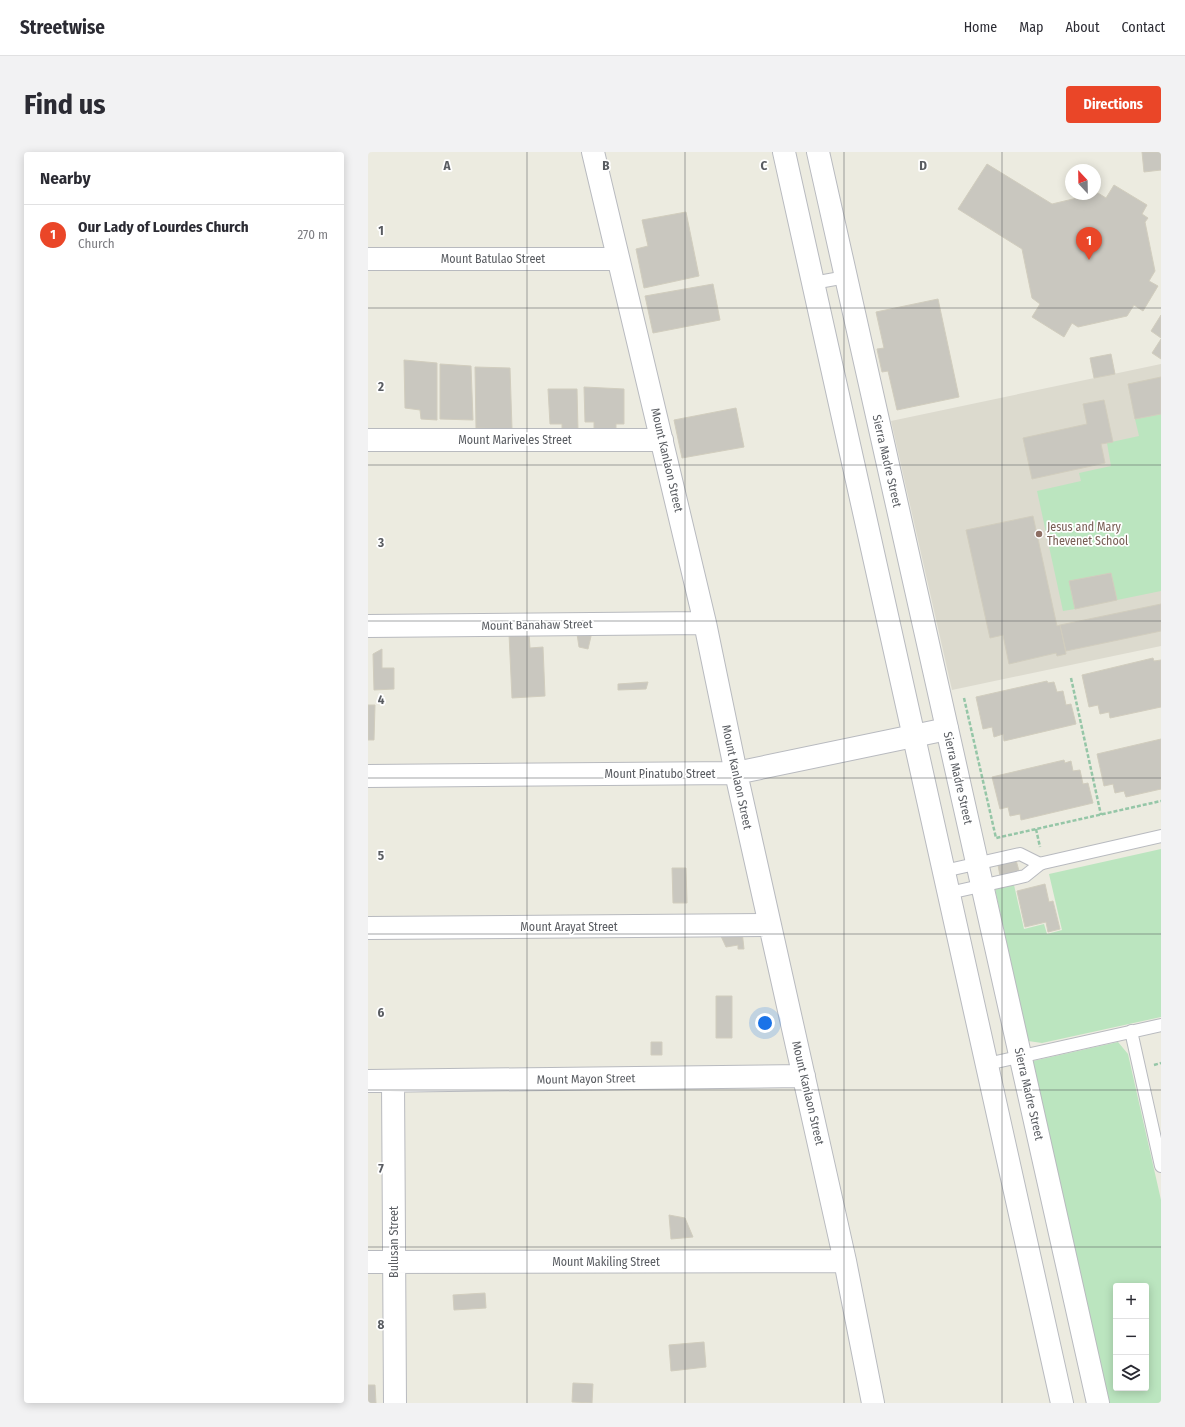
<!DOCTYPE html>
<meta charset="utf-8">
<style>
:root{--surface:#fff;--page:#f2f2f3;--text:#2b2b33;--muted:#7c7c81;--line:#e1e1e2;--accent:#ea4628}
body{margin:0;font-family:"Fira Sans Condensed",sans-serif;background:var(--page);color:var(--text)}
.controls{position:absolute;right:12px;bottom:12px;display:grid;overflow:hidden;border-radius:4px;box-shadow:0 2px 10px #0003}
.controls button{width:36px;height:36px;display:grid;place-items:center;padding:0;border:0;border-bottom:1px solid var(--line);background:var(--surface);color:var(--text);font:20px sans-serif}
.compass{position:absolute;left:697px;top:12px;width:36px;height:36px;border-radius:50%;background:var(--surface);box-shadow:0 2px 10px #0003;rotate:338deg}
.you{position:absolute;left:397px;top:871px;width:14px;height:14px;margin:-10px;border:3px solid #fff;border-radius:50%;background:#1a73e8;box-shadow:0 0 0 6px #1a73e833}
.badge{display:grid;place-items:center;width:26px;height:26px;border-radius:50%;background:var(--accent);color:#fff;font-size:13px;font-weight:700}
.pin{position:absolute;translate:-50% -33px;filter:drop-shadow(0 1px 2px #0008)}
.pin::after{content:'';position:absolute;top:21px;width:14px;height:12px;background:inherit;clip-path:polygon(0 0,100% 0,50% 100%)}
.list{margin:0;padding:0;list-style:none}
h2{display:flex;justify-content:space-between;align-items:center;height:52px;margin:0;padding:0 16px;font-size:17px}
h2 small{font-size:13px;font-weight:400;color:var(--muted)}
.list li{display:grid;grid-template-columns:26px 1fr auto;gap:12px;align-items:center;box-sizing:border-box;height:60px;padding:0 16px;border-top:1px solid var(--line)}
.list b{display:block;font-size:15px;white-space:nowrap}
.list p{margin:0;font-size:13px;white-space:nowrap;color:var(--muted)}
.list em{font-size:13px;font-style:normal;color:var(--muted)}
.icon{flex:none;width:22px;height:22px;fill:none;stroke:currentColor;stroke-width:2;stroke-linecap:round;stroke-linejoin:round}
.map{position:relative;flex:none;width:793px;height:1251px;overflow:hidden;border-radius:4px}
header{display:flex;align-items:center;gap:24px;box-sizing:border-box;height:56px;padding:0 20px;background:var(--surface);border-bottom:1px solid var(--line)}
header strong{font-size:19px}
nav{display:flex;gap:22px;margin-inline-start:auto;font-size:14px}
.intro{display:flex;align-items:center;justify-content:space-between;box-sizing:border-box;height:96px;padding:0 24px}
h1{margin:0;font-size:28px}
.button{padding:10px 18px;border-radius:4px;background:var(--accent);color:#fff;font-size:14px;font-weight:700}
main{display:flex;gap:24px;padding:0 24px}
aside{flex:1;background:var(--surface);border-radius:4px;box-shadow:0 2px 10px #0003}
.map>svg:first-child{display:block}
</style>
<header>
<strong>Streetwise</strong>
<nav><a>Home</a><a>Map</a><a>About</a><a>Contact</a></nav>
</header>
<div class="intro"><h1>Find us</h1><a class="button">Directions</a></div>
<main>
<aside>
<h2>Nearby<small></small></h2>
<ul class="list">
<li><span class="badge">1</span><div><b>Our Lady of Lourdes Church</b><p>Church</p></div><em>270 m</em></li>
</ul>
</aside>
<div class="map">
<svg width="793" height="1251" viewBox="0 0 793 1251">
<rect width="100%" height="100%" fill="#ecebe0"/>
<path fill="#dcdace" d="M793,212V494L584,538L523,269Z"/>
<path fill="#bbe5bf" fill-rule="evenodd" d="M793,262V439L749,448L743,421L702,429L707,457L695,459L669,339L713,329L711,321L743,314L739,291L771,284L767,267Z
M793,697V865L674,891L660,889L627,737L646,733L656,777L676,772L679,782L694,778L681,722Z
M750,890L760,902L793,1048V1251H741L665,909ZM748,1134H778V1236H748Z"/>
<path fill="#c9c7bf" stroke="#d1cdbe" d="M774,0H793V18L776,20Z
M619,12L684,52L730,41L738,46L746,33L779,53L774,62L780,66L777,70L787,119L781,129L790,134L775,159L766,153L759,164L710,175L704,171L696,185L664,165L672,152L664,146L654,97L590,57Z
M318,60L331,124L276,136L268,97L280,94L274,68Z
M345,132L352,168L285,181L277,144Z
M570,147L591,245L529,258L520,219L514,220L509,197L516,196L508,160Z
M793,163V186L783,179Z
M793,187V207L784,201Z
M743,202L747,222L726,226L722,206Z
M36,208L69,211V268L53,267L52,258L37,256Z
M72,212L103,214L105,268L72,267Z
M107,215L142,216L144,277L108,276Z
M793,225V262L767,267L760,232Z
M216,235L256,237V272H248V279L226,278V270H217Z
M180,237H209L210,279L194,278V272H182Z
M736,248L745,290L733,292L737,311L664,327L655,286L719,272L715,252Z
M368,256L376,295L314,306L306,268Z
M665,364L689,474L692,473L698,502L689,504L688,501L641,512L635,483L622,486L598,378Z
M743,421L749,448L707,457L701,429Z
M793,452V479L698,499L692,473Z
M224,480L220,497L211,495L209,482Z
M161,481L162,496L175,495L177,544L144,546L141,482Z
M14,497V516H26V537L6,538L5,502Z
M785,506L786,509L793,508V555L742,566L741,560L732,562L730,553L721,555L714,523Z
M679,529L680,531L686,530L689,540L695,539L698,553L703,552L708,572L636,589L635,582L626,585L624,575L615,577L608,545Z
M280,530L278,537L250,538V532Z
M0,553H7L6,588H0Z
M793,587V637L758,645L756,639L747,641L745,632L736,634L729,602Z
M696,608L697,611L703,609L705,619L712,618L715,632L720,631L725,651L653,668L652,662L642,664L640,655L632,657L624,625Z
M648,708L651,719L632,724L630,713Z
M304,716H318L319,751H305Z
M677,732L681,750L685,749L692,777L680,780L678,770L657,775L649,739Z
M374,779L376,797H370V793L358,795L352,782Z
M348,844H364V886H348Z
M283,890H294V903H283Z
M301,1063L317,1066L325,1085L303,1087Z
M117,1141L118,1156L86,1158L85,1143Z
M336,1190L338,1215L303,1219L301,1193Z
M205,1231L225,1232L224,1251L204,1250Z
M0,1233H7L8,1251H0Z"/>
<g fill="none" stroke-linecap="round" stroke-linejoin="round">
<g stroke="#b8babf" stroke-width="14">
<path id="service" d="M445,131L478,125
M576,719L652,702L672,712
M581,741L657,724L672,712L675,711L793,684
M763,879L793,1014
M619,912L793,873"/>
</g>
<g stroke="#b8babf" stroke-width="24">
<path id="minor" d="M225,0L337,471L368,621L477,1109L505,1251
M0,107H250
M0,288H294
M0,474L337,471
M0,624L368,621L579,577
M0,776L402,773
M0,929L436,924
M25,929L27,1251
M0,1110L477,1109"/>
</g>
<g stroke="#b8babf" stroke-width="24">
<path id="tertiary" d="M416,0L694,1251
M450,0L730,1251"/>
</g>
<path stroke="#95c6a7" stroke-width="2.5" stroke-dasharray="4 2" stroke-linecap="butt" d="M703,526L733,663
M596,546L628,686L793,649
M668,677L672,695
M786,913L793,911"/>
<use href="#service" stroke="#fff" stroke-width="12"/>
<use href="#minor" stroke="#fff" stroke-width="22"/>
<use href="#tertiary" stroke="#fff" stroke-width="22"/>
</g>
<path fill="none" stroke="#595c61" stroke-width="1" stroke-opacity="0.55" d="M159,0V1251M317,0V1251M476,0V1251M634,0V1251M0,156H793M0,313H793M0,469H793M0,626H793M0,782H793M0,938H793M0,1095H793"/>
<circle fill="#8d6e63" stroke="#fff" stroke-width="1.5" cx="671" cy="382" r="4"/>
<g text-anchor="middle" stroke-width="3.5" stroke-linejoin="round" paint-order="stroke">
<g font-size="12" fill="#595c61" stroke="#fff">
<text x="125" y="111">Mount Batulao Street</text>
<text x="147" y="292">Mount Mariveles Street</text>
<text transform="translate(299 308) rotate(77)" y="4">Mount Kanlaon Street</text>
<text transform="translate(519 309) rotate(77)" y="4">Sierra Madre Street</text>
<text transform="translate(169 473) rotate(-1)" y="4">Mount Banahaw Street</text>
<text x="292" y="626">Mount Pinatubo Street</text>
<text transform="translate(369 625) rotate(78)" y="4">Mount Kanlaon Street</text>
<text transform="translate(590 626) rotate(77)" y="4">Sierra Madre Street</text>
<text x="201" y="779">Mount Arayat Street</text>
<text transform="translate(218 927) rotate(-1)" y="4">Mount Mayon Street</text>
<text transform="translate(440 941) rotate(77)" y="4">Mount Kanlaon Street</text>
<text transform="translate(661 942) rotate(77)" y="4">Sierra Madre Street</text>
<text transform="translate(26 1090) rotate(-90)" y="4">Bulusan Street</text>
<text x="238" y="1114">Mount Makiling Street</text>
</g>
<g font-size="12" fill="#785e54" stroke="#fff" text-anchor="start">
<text x="679" y="379">Jesus and Mary<tspan x="679" dy="14">Thevenet School</tspan></text>
</g>
</g>
<g font-size="13" text-anchor="middle" font-weight="bold" fill="#595c61" stroke="#fff" stroke-width="3.5" stroke-linejoin="round" paint-order="stroke">
<text x="79" y="18">A</text>
<text x="238" y="18">B</text>
<text x="396" y="18">C</text>
<text x="555" y="18">D</text>
<text x="13" y="83">1</text>
<text x="13" y="239">2</text>
<text x="13" y="395">3</text>
<text x="13" y="552">4</text>
<text x="13" y="708">5</text>
<text x="13" y="865">6</text>
<text x="13" y="1021">7</text>
<text x="13" y="1177">8</text>
</g>
</svg>
<div class="controls">
<button>+</button>
<button>−</button>
<button><svg class="icon" aria-label="layers" viewBox="0 0 24 24"><path d="M12 4l9 5-9 5-9-5zM3 14l9 5 9-5"/></svg></button>
</div>
<svg class="compass" viewBox="-18 -18 36 36"><path d="M0-13l5 13h-10z" fill="#e53935"/><path d="M0 13l5-13h-10z" fill="#7c7c81"/></svg>
<div class="you"></div>
<div class="pin badge" style="left:721px;top:108px">1</div>
</div>
</main>
